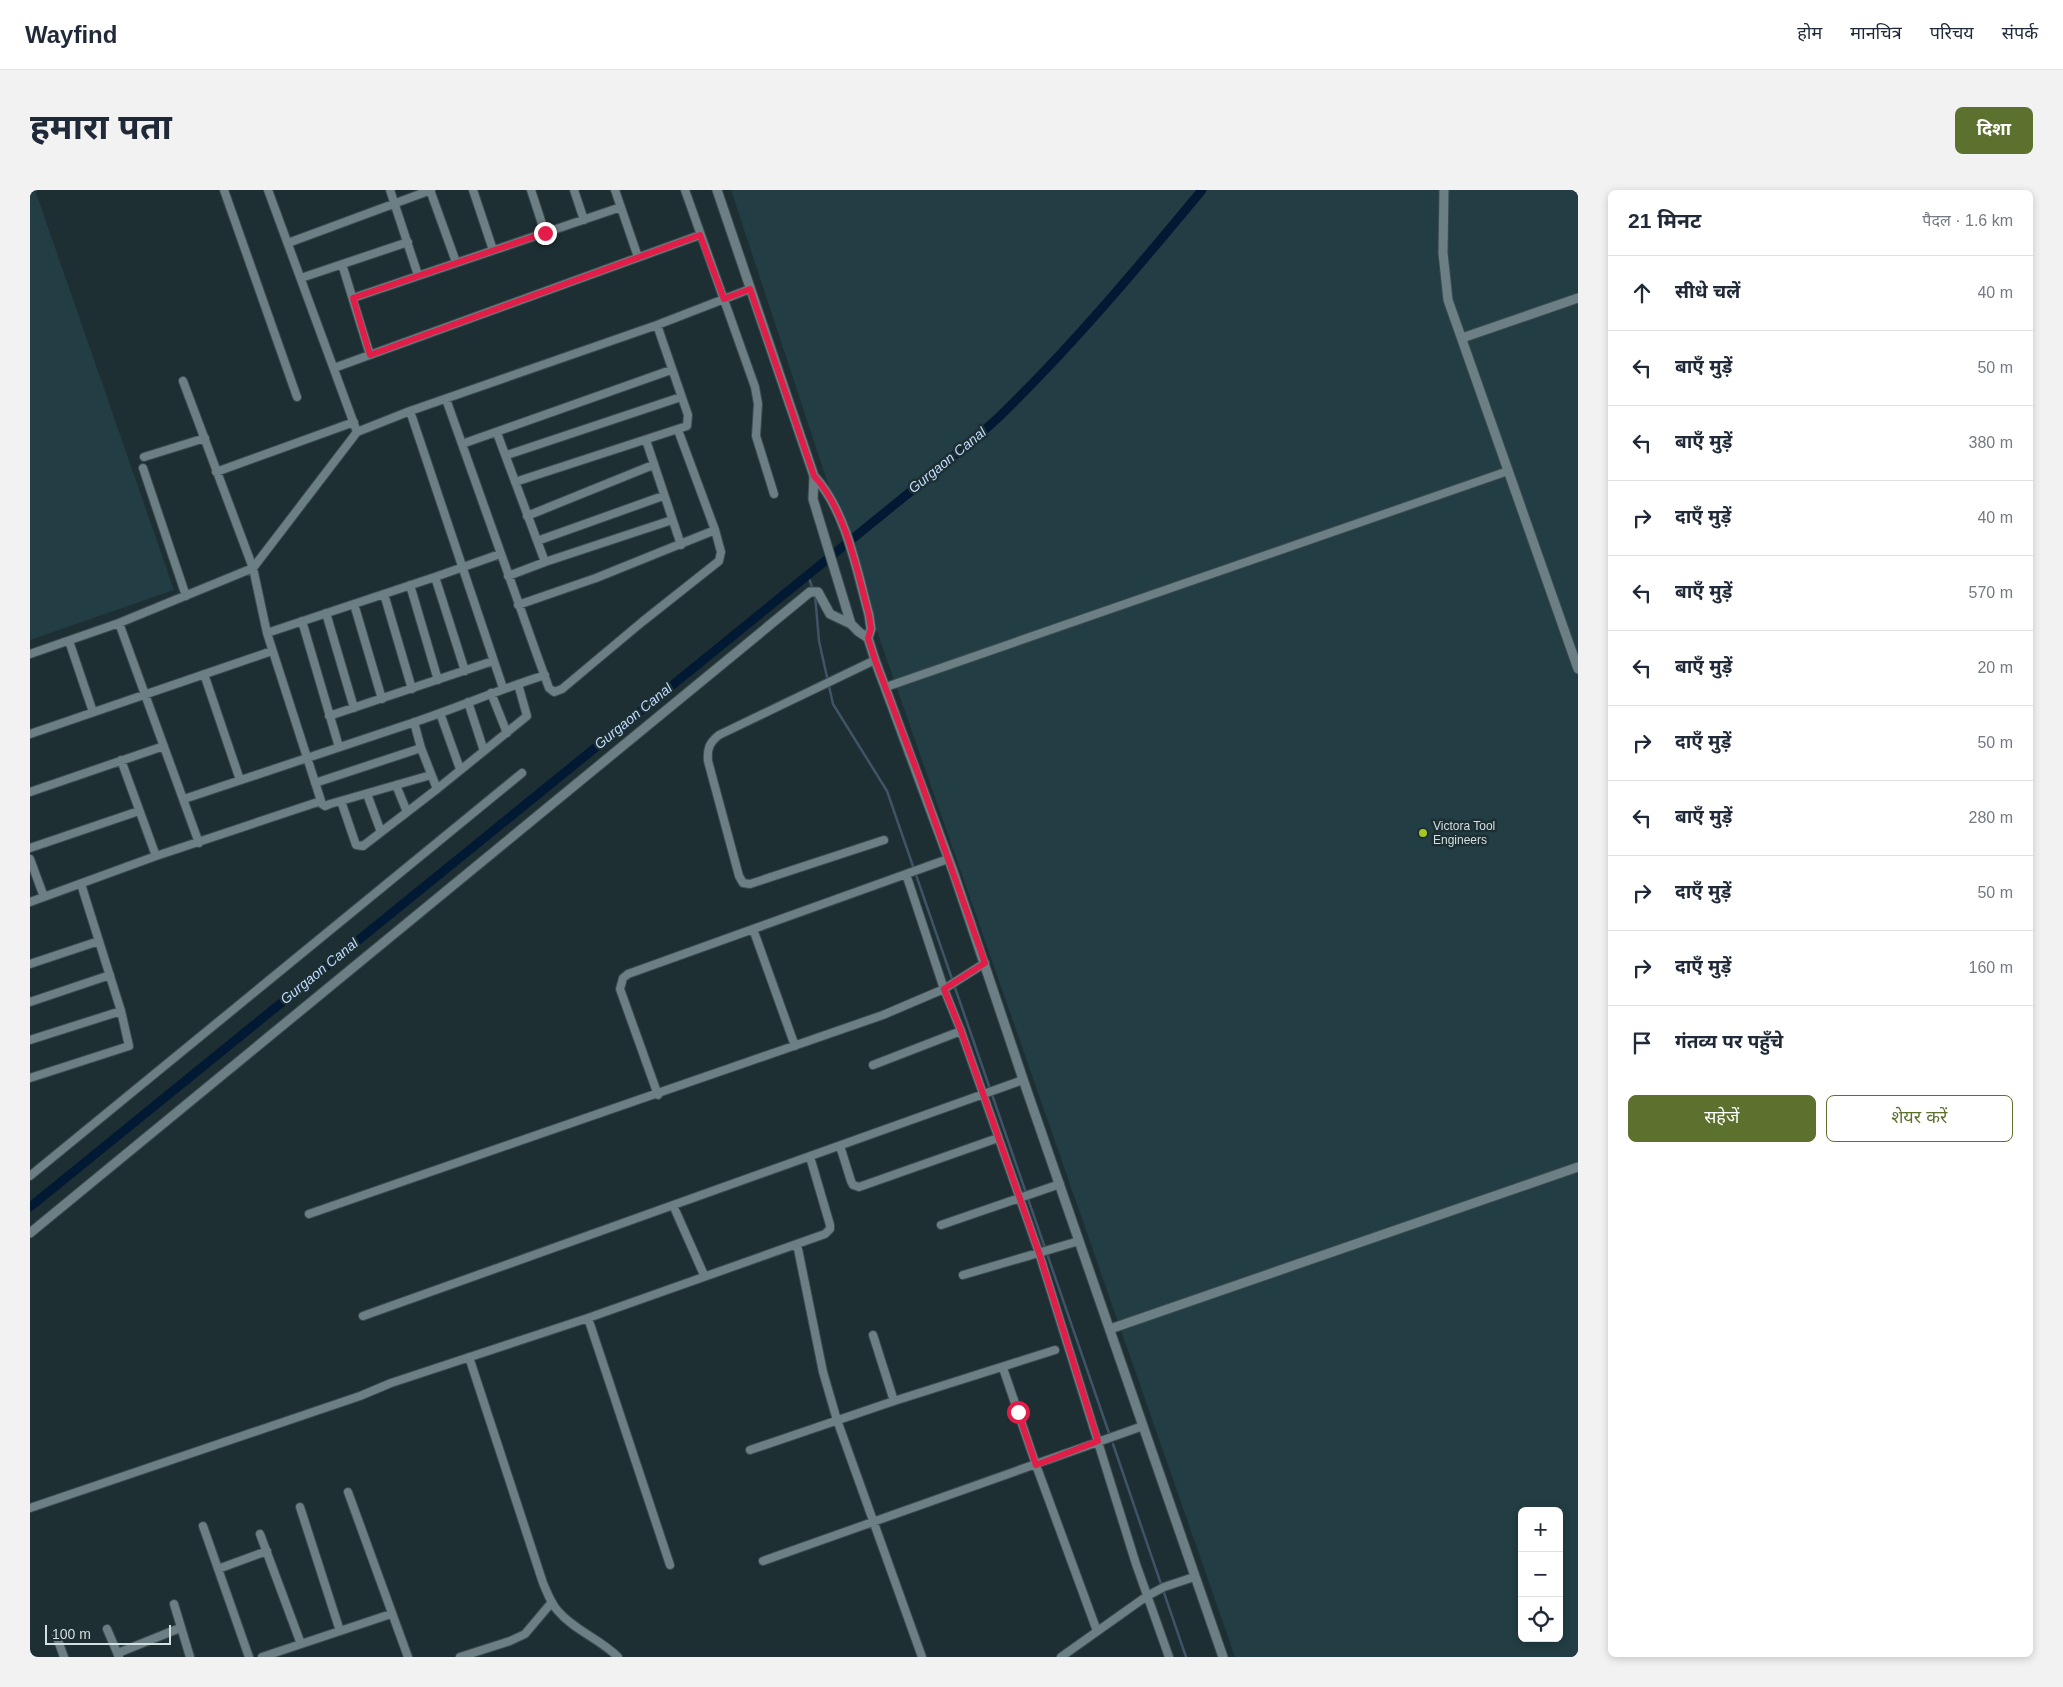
<!DOCTYPE html>
<html lang="hi">
<meta charset="utf-8">
<style>
:root{--surface:#fff;--page:#f2f2f3;--text:#1f2937;--muted:#747a83;--line:#e0e1e3;--accent:#5c712d}
body{margin:0;font-family:Helvetica,"Noto Sans Devanagari",sans-serif;background:var(--page);color:var(--text)}
.controls{position:absolute;right:15px;bottom:15px;display:grid;overflow:hidden;border-radius:8px;box-shadow:0 2px 8px #0003}
.controls button{width:45px;height:45px;display:grid;place-items:center;padding:0;border:0;border-bottom:1px solid var(--line);background:var(--surface);color:var(--text);font:25px sans-serif}
.scale{position:absolute;left:15px;bottom:12px;width:126px;box-sizing:border-box;padding-left:5px;border:2px solid #d4dfe2;border-top:0;font-size:14px;line-height:18px;white-space:nowrap;color:#d4dfe2;-webkit-text-stroke:4px #1d2f33;paint-order:stroke}
.stop{position:absolute;width:15px;height:15px;margin:-11px;border:4px solid #e11d48;border-radius:50%;background:#fff}
.stop.end{background:#e11d48;border-color:#fff;box-shadow:0 1px 5px #0008}
.list{margin:0;padding:0;list-style:none}
h2{display:flex;justify-content:space-between;align-items:center;height:65px;margin:0;padding:0 20px;font-size:21px}
h2 small{font-size:16px;font-weight:400;color:var(--muted)}
.list li{display:grid;grid-template-columns:32px 1fr auto;gap:15px;align-items:center;box-sizing:border-box;height:75px;padding:0 20px;border-top:1px solid var(--line)}
.list b{display:block;font-size:19px;white-space:nowrap}
.list em{font-size:16px;font-style:normal;color:var(--muted)}
.actions{display:flex;gap:10px;padding:15px 20px}
.actions a{flex:1;padding:11px 0;border:1px solid var(--accent);border-radius:8px;text-align:center;font-size:18px;color:var(--accent)}
.actions .main{background:var(--accent);color:#fff}
.icon{flex:none;width:28px;height:28px;fill:none;stroke:currentColor;stroke-width:2;stroke-linecap:round;stroke-linejoin:round}
.map{position:relative;flex:none;width:1548px;height:1467px;overflow:hidden;border-radius:8px}
header{display:flex;align-items:center;gap:30px;box-sizing:border-box;height:70px;padding:0 25px;background:var(--surface);border-bottom:1px solid var(--line)}
header strong{font-size:24px}
nav{display:flex;gap:28px;margin-inline-start:auto;font-size:18px}
.intro{display:flex;align-items:center;justify-content:space-between;box-sizing:border-box;height:120px;padding:0 30px}
h1{margin:0;font-size:35px}
.button{padding:12px 22px;border-radius:8px;background:var(--accent);color:#fff;font-size:18px;font-weight:700}
main{display:flex;gap:30px;padding:0 30px}
aside{flex:1;background:var(--surface);border-radius:8px;box-shadow:0 2px 8px #0003}
.map>svg:first-child{display:block}
</style>
<header>
<strong>Wayfind</strong>
<nav><a>होम</a><a>मानचित्र</a><a>परिचय</a><a>संपर्क</a></nav>
</header>
<div class="intro"><h1>हमारा पता</h1><a class="button">दिशा</a></div>
<main>
<div class="map">
<svg width="1548" height="1467" viewBox="0 0 1548 1467">
<rect width="100%" height="100%" fill="#1d2f33"/>
<path fill="#223d43" fill-rule="evenodd" d="M0,0H5L144,400L0,450Z
M701,0H1548V1467H1205L842,427ZM1492,1321H1529V1448H1492Z"/>
<g fill="none" stroke-linecap="round" stroke-linejoin="round">
<path stroke="#405468" stroke-width="2.5" d="M778,385L783,400
M785,405L789,451L803,514L857,601L1080,1246
M1083,1254L1156,1467"/>
<path stroke="#011933" stroke-width="9" d="M0,1017L901,285C924,265 949,246 971,225C1043,155 1108,77 1172,0"/>
<g stroke="#3c4b4f" stroke-width="10">
<path id="minor" d="M194,0L267,207
M238,0L327,242
M360,0L388,85
M400,0L426,72
M443,0L463,60
M501,0L515,43
M544,0L554,30
M585,0L608,67
M655,0L725,197L728,214L726,246L744,304
M258,53L401,0
M312,74L340,165
M271,88L378,52
M323,108L591,17
M304,178L670,45
M153,191L223,378L237,443L292,614L295,616L300,614L401,585
M416,209L507,465L519,498L524,502L532,499L612,432L689,371L691,362L685,340L648,240
M380,221L473,498
M467,243L515,372
M616,250L651,355
M432,254L641,180
M477,265L651,207
M114,267L175,248
M113,278L156,406
M186,282L324,232
M485,292L657,236L658,225L627,135
M497,326L623,275
M507,351L633,306
M478,386L515,372L642,330
M405,387L435,481
M380,395L408,490
M354,404L382,499
M324,414L352,509
M488,415L566,388L685,340
M296,423L324,518
M272,431L309,557
M89,433L169,653
M237,443L405,387L470,364
M39,451L63,522
M0,464L89,433L223,378L327,242L380,221L627,135L720,99
M845,470L689,545C679,553 677,559 678,571L709,686L713,693L720,694L854,650
M174,484L210,590
M856,497L1478,281
M461,503L477,543
M410,523L430,579
M299,526L463,471
M384,532L391,558L407,599L454,561L438,512
M0,544L242,461
M454,561L497,526L488,494
M91,570L126,666
M285,593L391,558
M366,595L377,622
M0,602L134,556
M337,604L351,642
M154,609C231,583 308,558 385,532C429,517 471,499 515,485
M311,611L326,655L333,656L407,599
M0,658L109,621
M0,669L14,707
M876,684L914,799L931,841L1009,1063L1106,1374L1139,1467
M0,712L126,666L291,611
M723,739L765,856
M0,774L69,751
M0,812L80,785
M0,850L91,821
M843,875L931,841
M0,888L99,856L91,821L51,694
M628,905L590,799L593,788L598,784L918,669
M810,956L821,991L823,995L829,997L968,948
M0,986L492,583
M643,1015L674,1085
M279,1024L853,825L914,799L955,773
M911,1035L1030,994
M767,1054L793,1182L807,1230L892,1467
M933,1085L1049,1051
M333,1126L993,890
M558,1128L640,1375
M843,1145L864,1211
M439,1167L513,1393C517,1402 521,1414 528,1421C544,1440 570,1449 588,1467
M973,1178L1006,1275L1067,1441
M720,1260L864,1211L1025,1160
M318,1302L378,1467
M270,1317L310,1441
M0,1318L330,1206L361,1193L558,1128L795,1044L800,1039V1035L780,967
M173,1336L219,1467
M230,1344L271,1454
M733,1371L1113,1236
M188,1379L237,1361
M144,1414L160,1467
M77,1439L89,1467
M26,1445L34,1467
M88,1463L150,1438
M232,1467L361,1424
M430,1467L480,1451L495,1444L522,1412
M1031,1467L1117,1406L1134,1397L1164,1387"/>
</g>
<g stroke="#3c4b4f" stroke-width="11">
<path id="tertiary" d="M687,0L784,286L783,309L821,434L829,442L838,448
M1414,0L1413,63L1418,110L1548,479
M1432,148L1548,108
M784,286C816,320 827,381 839,425L841,439L838,448L845,470L923,681L996,898L1193,1467
M0,1043L780,402H788L800,424L821,434
M1080,1139L1548,977"/>
</g>
<use href="#minor" stroke="#6b7f84" stroke-width="8"/>
<use href="#tertiary" stroke="#6b7f84" stroke-width="9"/>
</g>
<g fill="none" stroke-linecap="round" stroke-linejoin="round">
<path stroke="#e11d48" stroke-width="6" d="M515,43L323,108L340,165L670,45L694,109L720,99L784,286C816,320 827,381 839,425L841,439L838,448L845,470L888,584L955,773L914,799L931,841L1009,1063L1068,1251L1006,1275L988,1222"/>
</g>
<circle fill="#a6c820" stroke="#1d2f33" stroke-width="2" cx="1393" cy="643" r="5"/>
<g text-anchor="middle" stroke-width="5" stroke-linejoin="round" paint-order="stroke">
<g font-size="12" fill="#d4dfe2" stroke="#1d2f33" text-anchor="start">
<text x="1403" y="640">Victora Tool<tspan x="1403" dy="14">Engineers</tspan></text>
</g>
<g font-size="14" font-style="italic" fill="#c1ddfe" stroke="#1d2f33">
<text transform="translate(917 270) rotate(-39)" y="5">Gurgaon Canal</text>
<text transform="translate(603 526) rotate(-39)" y="5">Gurgaon Canal</text>
<text transform="translate(289 781) rotate(-39)" y="5">Gurgaon Canal</text>
</g>
</g>
</svg>
<div class="controls">
<button>+</button>
<button>−</button>
<button><svg class="icon" aria-label="locate" viewBox="0 0 24 24"><circle cx="12" cy="12" r="6"/><path d="M12 2v4M12 18v4M2 12h4M18 12h4"/></svg></button>
</div>
<div class="scale">100 m</div>
<div class="stop" style="left:988px;top:1222px"></div>
<div class="stop end" style="left:515px;top:43px"></div>
</div>
<aside>
<h2>21 मिनट<small>पैदल · 1.6 km</small></h2>
<ul class="list">
<li><svg class="icon" aria-label="ahead" viewBox="0 0 24 24"><path d="M12 20V5M6 11l6-6 6 6"/></svg><div><b>सीधे चलें</b></div><em>40 m</em></li>
<li><svg class="icon" aria-label="left" viewBox="0 0 24 24"><path d="M17 20v-9H6M10 6l-5 5 5 5"/></svg><div><b>बाएँ मुड़ें</b></div><em>50 m</em></li>
<li><svg class="icon" aria-label="left" viewBox="0 0 24 24"><path d="M17 20v-9H6M10 6l-5 5 5 5"/></svg><div><b>बाएँ मुड़ें</b></div><em>380 m</em></li>
<li><svg class="icon" aria-label="right" viewBox="0 0 24 24"><path d="M7 20v-9h11M14 6l5 5-5 5"/></svg><div><b>दाएँ मुड़ें</b></div><em>40 m</em></li>
<li><svg class="icon" aria-label="left" viewBox="0 0 24 24"><path d="M17 20v-9H6M10 6l-5 5 5 5"/></svg><div><b>बाएँ मुड़ें</b></div><em>570 m</em></li>
<li><svg class="icon" aria-label="left" viewBox="0 0 24 24"><path d="M17 20v-9H6M10 6l-5 5 5 5"/></svg><div><b>बाएँ मुड़ें</b></div><em>20 m</em></li>
<li><svg class="icon" aria-label="right" viewBox="0 0 24 24"><path d="M7 20v-9h11M14 6l5 5-5 5"/></svg><div><b>दाएँ मुड़ें</b></div><em>50 m</em></li>
<li><svg class="icon" aria-label="left" viewBox="0 0 24 24"><path d="M17 20v-9H6M10 6l-5 5 5 5"/></svg><div><b>बाएँ मुड़ें</b></div><em>280 m</em></li>
<li><svg class="icon" aria-label="right" viewBox="0 0 24 24"><path d="M7 20v-9h11M14 6l5 5-5 5"/></svg><div><b>दाएँ मुड़ें</b></div><em>50 m</em></li>
<li><svg class="icon" aria-label="right" viewBox="0 0 24 24"><path d="M7 20v-9h11M14 6l5 5-5 5"/></svg><div><b>दाएँ मुड़ें</b></div><em>160 m</em></li>
<li><svg class="icon" aria-label="arrive" viewBox="0 0 24 24"><path d="M6 21V4h12l-3 4 3 4H6"/></svg><div><b>गंतव्य पर पहुँचे</b></div></li>
</ul>
<div class="actions"><a class="main">सहेजें</a><a>शेयर करें</a></div>
</aside>
</main>
